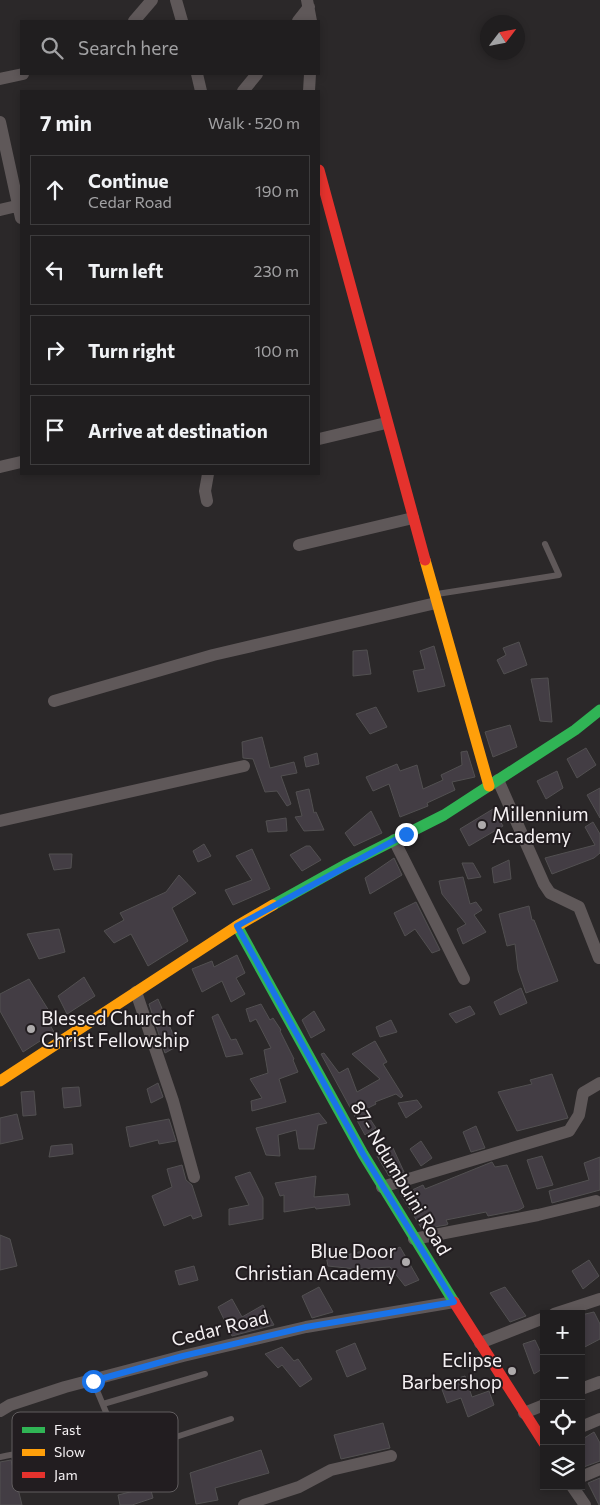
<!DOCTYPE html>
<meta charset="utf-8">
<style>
:root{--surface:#201e1f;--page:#282728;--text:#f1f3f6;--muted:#a2a2a4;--line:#3d3c3d}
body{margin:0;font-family:Commissioner,sans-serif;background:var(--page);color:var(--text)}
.controls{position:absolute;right:15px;bottom:15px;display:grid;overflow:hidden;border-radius:0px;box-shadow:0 2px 8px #0003}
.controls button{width:45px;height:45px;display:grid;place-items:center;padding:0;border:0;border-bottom:1px solid var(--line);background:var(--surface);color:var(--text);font:25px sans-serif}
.compass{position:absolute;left:480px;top:15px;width:45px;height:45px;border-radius:50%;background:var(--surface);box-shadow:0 2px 8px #0003;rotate:58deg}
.stop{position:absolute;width:15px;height:15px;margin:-11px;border:4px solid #1a73e8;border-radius:50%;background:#fff}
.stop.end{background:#1a73e8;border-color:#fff;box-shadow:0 1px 5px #0008}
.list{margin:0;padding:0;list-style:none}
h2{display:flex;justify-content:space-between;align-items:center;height:65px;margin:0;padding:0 20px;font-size:21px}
h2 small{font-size:16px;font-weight:400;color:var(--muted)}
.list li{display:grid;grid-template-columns:32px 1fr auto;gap:15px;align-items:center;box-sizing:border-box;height:70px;margin:0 10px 10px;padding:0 10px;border:1px solid var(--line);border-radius:0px}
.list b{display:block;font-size:19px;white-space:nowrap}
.list p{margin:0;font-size:16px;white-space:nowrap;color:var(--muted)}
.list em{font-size:16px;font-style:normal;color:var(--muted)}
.icon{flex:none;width:28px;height:28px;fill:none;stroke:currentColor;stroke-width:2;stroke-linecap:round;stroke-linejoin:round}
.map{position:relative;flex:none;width:600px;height:1505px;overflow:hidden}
.search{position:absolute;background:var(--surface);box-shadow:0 2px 8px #0003;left:20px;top:20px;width:300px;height:55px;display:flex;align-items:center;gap:12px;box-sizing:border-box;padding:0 18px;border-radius:0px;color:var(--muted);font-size:19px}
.panel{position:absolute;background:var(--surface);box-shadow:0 2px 8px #0003;left:20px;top:90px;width:300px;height:385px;border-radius:0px}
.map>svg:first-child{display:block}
</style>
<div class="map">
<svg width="600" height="1505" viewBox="0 0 600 1505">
<rect width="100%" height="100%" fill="#2b2829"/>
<path fill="#433d44" stroke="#525051" d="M519,642L527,665L504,674L497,660L506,655L503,648Z
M434,646L445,686L418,692L413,671L425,669L420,651Z
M367,650L371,674L353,676V651Z
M548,678L552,722L540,721L531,679Z
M376,707L387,727L370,734L356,714Z
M510,725L517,747L493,757L485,732Z
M262,737L270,768L294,762L297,773L281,776L291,804L287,806L277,791L265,792L253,759L243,758L242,742Z
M586,748L596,765L577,778L567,759Z
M467,751L475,777L452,782L455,790L427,803L428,806L400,817L389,784L373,791L366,777L397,764L400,771L417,765L423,789L443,780L441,775L462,765L461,752Z
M317,753L319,764L306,767L304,757Z
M557,771L563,788L546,799L537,781Z
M600,788V818L587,795Z
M309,789L314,813L316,812L324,830L304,831L295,817L302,816L296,792Z
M493,809L503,826L469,846L460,829Z
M371,811L382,833L354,846L345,833Z
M286,818L287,831L268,832L266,821Z
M593,822L600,834V853L594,858L552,874L545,858L595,845L585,827Z
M204,844L211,856L198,862L193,851Z
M306,846H310L321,860L302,871L290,855Z
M252,849L270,889L233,905L225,890L252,880L236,856Z
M49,854H72L71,868L54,870Z
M394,858L402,875L370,894L365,878Z
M509,860L511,879L494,883L492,868Z
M462,863H473L481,877L468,879Z
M179,875L196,893L172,908L188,941L148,966L131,934L114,943L104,931L124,920L120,913L166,892Z
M463,877L470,904L476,902L482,910L474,915L486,932L463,944L457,929L466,924L442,894L439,881Z
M416,902L440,950L432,953L415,929L405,936L394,913Z
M529,906L532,920H534L558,981L526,993L518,970L515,944L507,946L499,914Z
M59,929L65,952L39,959L27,934Z
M237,955L245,973L236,978L245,994L231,1002L222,981L202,992L192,969L212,961L214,967Z
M84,977L95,996L67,1014L58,996Z
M29,979L56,1022L50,1025L54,1032L23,1052L0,1011V994Z
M521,988L527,1003L500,1015L494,1002Z
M158,999L178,1046L165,1053L149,1004Z
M261,1004L270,1020L273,1018L281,1030L280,1031L294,1059L293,1060L298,1072L279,1079L286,1102L252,1111L251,1101L262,1098L250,1079L268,1073L264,1050L271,1048L256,1019L250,1022L246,1009Z
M470,1006L475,1014L456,1023L449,1014Z
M314,1011L325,1030L311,1038L302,1020Z
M218,1014L231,1040L236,1039L243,1054L226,1057L212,1017Z
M391,1020L397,1032L380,1037L376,1027Z
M375,1041L387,1062L383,1064L403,1096L401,1098L396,1094L375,1102L376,1104L364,1110L376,1128L365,1135L321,1054L324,1053L339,1073L348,1068L357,1092L380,1079L352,1054Z
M552,1074L568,1118L517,1131L498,1092L532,1084L530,1080Z
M158,1083L163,1097L151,1103L147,1089Z
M79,1087L81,1106L64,1108L62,1088Z
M34,1091L36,1115L23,1116L21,1092Z
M417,1100L422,1107L406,1118L398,1103Z
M319,1113L327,1123L318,1125L314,1149H299L296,1130L278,1135L280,1156L266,1155L256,1128Z
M17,1114L23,1139L0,1144V1118Z
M169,1119L176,1141L159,1144L158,1140L130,1147L126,1127Z
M476,1126L485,1148L471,1152L463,1132Z
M421,1141L432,1158L421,1166L410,1149Z
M72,1144L73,1154L49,1157L51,1146Z
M393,1148L404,1172L389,1176L377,1156Z
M542,1156L553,1185L537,1189L527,1160Z
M600,1157V1190L552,1203L549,1191L589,1180L584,1163Z
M492,1162L495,1167L507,1165L524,1207L519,1210L488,1216L486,1212L446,1220L448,1224L446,1225L422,1229L401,1195L423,1185L425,1189Z
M182,1165L186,1180L192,1185L202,1216L193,1219L191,1215L164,1226L152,1196L172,1187L167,1169Z
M250,1172L263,1198V1219L229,1225V1209L249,1205L235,1177Z
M316,1176L314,1197L348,1194L350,1205L316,1209L315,1207L284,1212V1195L280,1196L275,1183Z
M0,1235L10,1239L17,1266L0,1270Z
M400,1247L419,1280L405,1286L390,1267L356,1269L328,1266L326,1256L346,1251V1255L376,1248L377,1258Z
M589,1260L599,1276L583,1289L572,1271Z
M194,1266L198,1280L179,1285L175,1271Z
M319,1287L333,1312L312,1318L302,1296Z
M505,1287L526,1316L510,1322L490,1293Z
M232,1299L242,1317L263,1305L274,1325L232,1336L218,1307Z
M594,1312L600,1324V1339L581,1349V1315Z
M535,1340L544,1359V1368L534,1374L523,1344Z
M355,1343L366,1369L347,1377L336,1351Z
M282,1347L294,1361L298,1359L312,1379L300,1387L282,1365L278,1368L265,1354Z
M465,1376L472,1397L489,1391L494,1405L468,1417L461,1398L447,1403L440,1384Z
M383,1423L390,1448L341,1459L334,1435Z
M594,1432L600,1443V1461L581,1468V1440Z
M261,1450L269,1473L215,1488L218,1500L196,1504L190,1473Z
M11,1460L22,1505H0V1462Z
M600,1478V1505H599L588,1483Z
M150,1487L153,1498L132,1505H120L118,1495Z"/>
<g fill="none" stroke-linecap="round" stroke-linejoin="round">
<path stroke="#5f5859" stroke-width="6" d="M437,594L559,575L545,544
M93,1381L118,1441L126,1448L133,1451L231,1419
M103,1404L205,1374
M0,1457C36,1448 46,1458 63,1488"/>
<path stroke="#5f5859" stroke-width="12" d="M176,0L182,21
M307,0L311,21
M134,21L152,0
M298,21L309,7
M197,74L201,91
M0,79L23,74
M243,91L257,74
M309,91L310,74
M0,122L21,218
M0,210L21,205
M319,439L386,423
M0,467L21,462
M207,501L205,491L208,474
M299,545L413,518
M54,701L213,655L436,603
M498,780L544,884L550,893L579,907L599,958
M0,821L244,766
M394,840L464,979
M136,992L173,1101L194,1177
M382,1187L569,1131L579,1115L583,1093L600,1083
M414,1239L538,1215L596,1201
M554,1314L600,1299
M480,1343L544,1318
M581,1389L600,1382
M0,1411L10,1405L65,1387L183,1356L306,1327L454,1302
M524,1413L544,1405
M581,1427L600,1419
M581,1477L600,1469
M572,1486L585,1505
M244,1505L299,1487L331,1470L391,1456"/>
<path stroke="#30b455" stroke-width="11" d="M273,905L345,865L444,815L575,730L600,710
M237,926L363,1154L454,1302"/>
<path stroke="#ff9f0a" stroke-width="11" d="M425,560L489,786
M0,1081L237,926L273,905"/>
<path stroke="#e5322d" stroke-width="11" d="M319,170L425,560
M454,1302L544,1443"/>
</g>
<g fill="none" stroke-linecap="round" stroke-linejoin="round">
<path stroke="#1a73e8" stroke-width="6" d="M93,1381L183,1356L306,1327L454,1302L363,1154L237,926L406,834"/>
</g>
<g fill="#aeabac" stroke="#221d20" stroke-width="2">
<circle cx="482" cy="825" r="5"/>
<circle cx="31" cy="1029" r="5"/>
<circle cx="406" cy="1262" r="5"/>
<circle cx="512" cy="1371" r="5"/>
</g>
<g text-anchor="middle" stroke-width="4" stroke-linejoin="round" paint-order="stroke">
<g font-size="19" fill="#f5f1f3" stroke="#221d20" text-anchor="start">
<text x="492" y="821">Millennium<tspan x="492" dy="22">Academy</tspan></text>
<text x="41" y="1025">Blessed Church of<tspan x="41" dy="22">Christ Fellowship</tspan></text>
<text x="396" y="1258" text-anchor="end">Blue Door<tspan x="396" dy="22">Christian Academy</tspan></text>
<text x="502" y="1367" text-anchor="end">Eclipse<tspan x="502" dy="22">Barbershop</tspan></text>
</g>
<g font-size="19" fill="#f5f1f3" stroke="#221d20">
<text transform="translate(401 1178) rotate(59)" y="7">87- Ndumbuini Road</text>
<text transform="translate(220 1328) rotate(-14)" y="7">Cedar Road</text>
</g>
</g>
<rect x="12" y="1412" width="166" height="80" rx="8" fill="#221d20" stroke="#615d5f" stroke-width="1"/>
<rect x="22" y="1427" width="23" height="6" fill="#30b455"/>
<rect x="22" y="1449" width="23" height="7" fill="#ff9f0a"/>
<rect x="22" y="1472" width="23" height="6" fill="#e5322d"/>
<g font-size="14" fill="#f5f1f3">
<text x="54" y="1435">Fast</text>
<text x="54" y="1457">Slow</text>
<text x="54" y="1480">Jam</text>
</g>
</svg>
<div class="controls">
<button>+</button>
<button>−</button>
<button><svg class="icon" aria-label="locate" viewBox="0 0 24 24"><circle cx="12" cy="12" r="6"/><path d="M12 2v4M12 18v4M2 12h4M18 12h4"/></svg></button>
<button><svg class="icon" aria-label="layers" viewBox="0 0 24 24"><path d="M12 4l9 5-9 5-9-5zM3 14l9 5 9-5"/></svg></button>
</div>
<svg class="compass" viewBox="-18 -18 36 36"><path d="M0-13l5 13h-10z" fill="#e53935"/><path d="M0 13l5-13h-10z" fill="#a2a2a4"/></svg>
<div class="stop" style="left:93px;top:1381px"></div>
<div class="stop end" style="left:406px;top:834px"></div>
<div class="search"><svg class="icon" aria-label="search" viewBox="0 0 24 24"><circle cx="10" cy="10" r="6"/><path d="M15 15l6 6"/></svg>Search here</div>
<section class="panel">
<h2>7 min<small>Walk · 520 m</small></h2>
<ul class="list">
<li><svg class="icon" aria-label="ahead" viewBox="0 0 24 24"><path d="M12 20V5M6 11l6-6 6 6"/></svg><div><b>Continue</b><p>Cedar Road</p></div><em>190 m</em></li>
<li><svg class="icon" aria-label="left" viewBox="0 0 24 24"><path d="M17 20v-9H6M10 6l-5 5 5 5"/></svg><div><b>Turn left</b></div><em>230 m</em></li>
<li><svg class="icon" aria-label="right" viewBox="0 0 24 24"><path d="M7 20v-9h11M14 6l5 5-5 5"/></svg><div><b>Turn right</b></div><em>100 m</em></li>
<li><svg class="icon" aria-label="arrive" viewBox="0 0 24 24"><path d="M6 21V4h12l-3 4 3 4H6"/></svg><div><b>Arrive at destination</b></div></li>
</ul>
</section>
</div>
